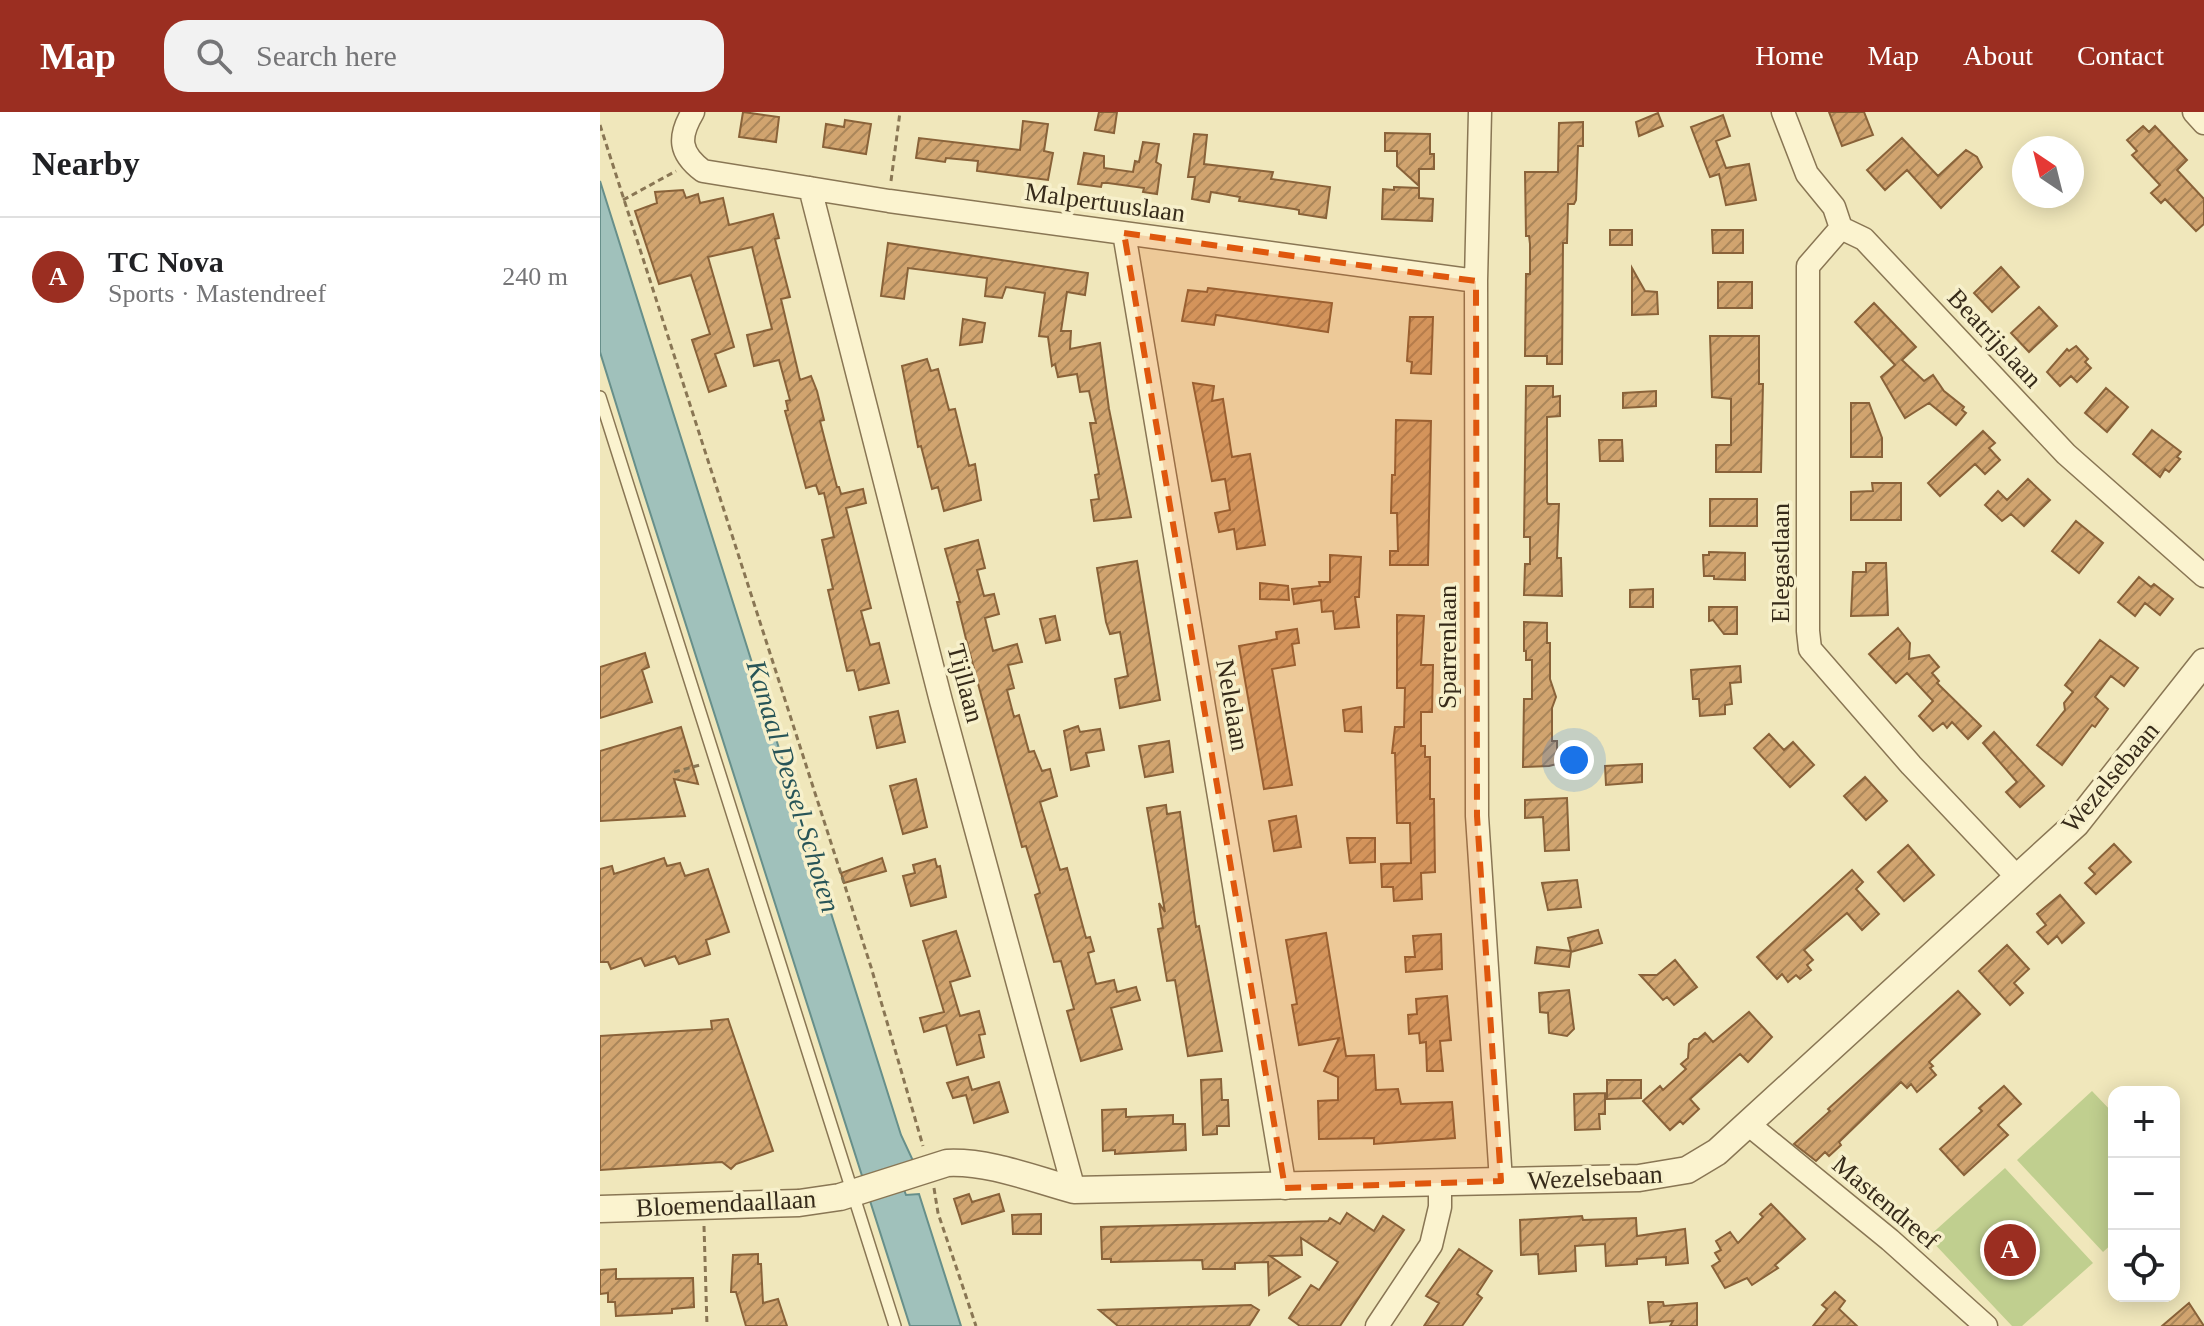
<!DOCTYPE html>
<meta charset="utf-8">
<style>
:root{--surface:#fff;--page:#f2f2f2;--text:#202124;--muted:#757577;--line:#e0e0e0;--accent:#9b2e21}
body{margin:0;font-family:Georgia,serif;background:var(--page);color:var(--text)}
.controls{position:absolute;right:24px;bottom:24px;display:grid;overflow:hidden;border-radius:16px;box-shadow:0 4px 20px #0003}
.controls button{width:72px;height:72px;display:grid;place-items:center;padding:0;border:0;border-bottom:2px solid var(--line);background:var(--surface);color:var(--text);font:40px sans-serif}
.compass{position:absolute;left:1412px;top:24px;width:72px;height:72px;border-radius:50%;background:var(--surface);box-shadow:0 4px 20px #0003;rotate:325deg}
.you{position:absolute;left:974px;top:648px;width:28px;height:28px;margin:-20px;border:6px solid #fff;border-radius:50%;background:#1a73e8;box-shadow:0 0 0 12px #1a73e833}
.badge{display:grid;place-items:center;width:52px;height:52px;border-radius:50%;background:var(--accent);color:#fff;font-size:26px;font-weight:700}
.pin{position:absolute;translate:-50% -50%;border:4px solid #fff;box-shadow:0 2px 8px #0006}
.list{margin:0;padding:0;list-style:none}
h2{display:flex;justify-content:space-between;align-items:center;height:104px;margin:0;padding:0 32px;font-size:34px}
h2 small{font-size:26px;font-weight:400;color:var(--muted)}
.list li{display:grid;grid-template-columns:52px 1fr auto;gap:24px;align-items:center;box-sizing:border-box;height:120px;padding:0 32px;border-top:2px solid var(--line)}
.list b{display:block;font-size:30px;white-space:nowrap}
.list p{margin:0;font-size:26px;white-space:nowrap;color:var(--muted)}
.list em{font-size:26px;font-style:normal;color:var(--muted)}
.icon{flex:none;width:44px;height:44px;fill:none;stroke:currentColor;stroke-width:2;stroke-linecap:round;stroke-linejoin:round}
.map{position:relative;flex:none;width:1604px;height:1214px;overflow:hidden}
header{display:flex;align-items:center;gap:48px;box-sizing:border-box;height:112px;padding:0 40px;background:var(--accent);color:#fff}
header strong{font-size:38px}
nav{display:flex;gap:44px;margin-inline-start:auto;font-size:28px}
.search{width:560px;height:72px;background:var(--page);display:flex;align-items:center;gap:20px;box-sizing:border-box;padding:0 28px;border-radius:24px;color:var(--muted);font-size:30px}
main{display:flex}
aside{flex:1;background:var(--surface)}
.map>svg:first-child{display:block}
</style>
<header>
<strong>Map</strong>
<div class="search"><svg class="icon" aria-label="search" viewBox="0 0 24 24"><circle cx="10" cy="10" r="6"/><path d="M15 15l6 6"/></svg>Search here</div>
<nav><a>Home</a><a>Map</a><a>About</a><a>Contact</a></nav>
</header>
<main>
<aside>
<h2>Nearby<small></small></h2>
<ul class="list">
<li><span class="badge">A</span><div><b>TC Nova</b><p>Sports · Mastendreef</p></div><em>240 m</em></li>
</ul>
</aside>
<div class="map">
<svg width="1604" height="1214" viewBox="0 0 1604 1214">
<defs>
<pattern id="building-hatch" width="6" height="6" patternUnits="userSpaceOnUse" patternTransform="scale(2)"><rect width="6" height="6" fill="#d1a46f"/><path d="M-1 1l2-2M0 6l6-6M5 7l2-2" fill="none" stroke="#aa865a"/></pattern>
</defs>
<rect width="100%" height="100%" fill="#f0e7bb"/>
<path fill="#c0cf8f" d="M1492,979L1514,1002V1130L1503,1140L1417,1048Z
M1405,1056L1493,1151L1422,1214H1412L1328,1125Z"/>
<path fill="#a0c1bb" stroke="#678f8a" stroke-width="2" d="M0,69L301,1023L315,1053L298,1061L306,1083L319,1082L361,1214H310L40,369L0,240Z"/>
<path fill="url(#building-hatch)" stroke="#896239" stroke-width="2" d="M143,0L179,5L176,30L139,25Z
M499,0H517L514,21L495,18Z
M1229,0H1264L1273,23L1242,34Z
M1058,1L1063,14L1039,24L1036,10Z
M1123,3L1130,24L1116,29L1126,56L1149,52L1156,88L1126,93L1119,62L1110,65L1091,15Z
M245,8L271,12L266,42L223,35L226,12L244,15Z
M423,9L448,12L444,39L453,41L448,68L377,59L378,49L346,46L345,50L316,46L319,26L420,38Z
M983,10V34H978L976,88L974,92H968L967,131H963L962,252H947V244H925L926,162H930V132L929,124H926L925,60H958L959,11Z
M1543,14L1549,20L1555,14L1587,48L1577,58L1604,87V112L1596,119L1565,87L1561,91L1551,81L1560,73L1532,43L1537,39L1527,28Z
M785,21L830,22V42H834V57H819V74L797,54V39H785Z
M594,22L607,23L604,52L673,60L671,67L730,75L726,106L699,102V98L694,97L639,89L640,85L611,80L609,90L592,87L595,65H588Z
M1302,26L1338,64L1366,38L1377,45L1382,55L1341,96L1307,58L1285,78L1267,58Z
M543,30L559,32L556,50L561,53L557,82L543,80L544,76L508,71H502L501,75L478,72L484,41L504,44V56L533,60L535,49L539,50Z
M794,75L819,76V86L833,87L832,109L782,107L783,77L794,78Z
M83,78L86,86L98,82L100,91L123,86L129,113L173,102L179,126L175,127L190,185L181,187L200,268L211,264L217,279L224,308L220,309L237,375H239L241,382L263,377L266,391L246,396L271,496L261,499L270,533L279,531L289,571L259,578L254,558L247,559L228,478L233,477L222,428L234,425L224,381L219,382L216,373L206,376L185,299L188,298L186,289L190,288L179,248L154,254L147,223L172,217L152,135L108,145L134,235L115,242L126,274L109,280L92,228L110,222L91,163L59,172L35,99L57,91L55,80Z
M1010,118H1032V133H1010Z
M1112,118H1143V141H1113Z
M288,131L488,161L485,183L467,180L461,219H471L470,237L500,231L509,297L531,405L494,409L491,388L499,387L495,363L499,362L490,311H496L489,279L480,280L477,262L458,265L455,252L452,254L448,225L439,224L445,181L406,175L402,186L385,184L387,166L308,156L304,187L281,184Z
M1401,155L1419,175L1392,200L1374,181Z
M1032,156L1045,179L1057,180L1058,202L1032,203Z
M1118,170H1152V196H1118Z
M608,176L732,191L728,220L616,203L614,213L582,209L588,178L607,180Z
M1274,191L1316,235L1302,248L1324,269L1333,263L1344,279L1364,295L1362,298L1366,301L1356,313L1329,291L1305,306L1281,265L1295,253L1255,210Z
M1439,195L1457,214L1429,240L1411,221Z
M810,205H833L831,262L811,261L812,250L807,249Z
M363,207L385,211L382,230L360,233Z
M1110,224H1159V272H1163L1161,360H1116V333H1131V287L1112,285Z
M1476,234L1488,247L1485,250L1491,256L1477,270L1471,264L1460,274L1447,260L1467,237L1469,239Z
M327,247L331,259L338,257L349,298L355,297L369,354L375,352L381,388L344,399L338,375L332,377L321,334L318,335L302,254Z
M593,271L614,274L612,289L623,287L632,345L650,342L665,433L637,437L634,417L619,420L615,401L630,398L625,367L612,369Z
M926,274H953V285L960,284V304L947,305V390L948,392H959L957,446H961L962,484L924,483L925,452H930V425H924Z
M1506,276L1528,295L1507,320L1485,301Z
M1056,279V294L1023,296V281Z
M1251,291H1269L1282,326V345H1251Z
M796,308L831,309L828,453H790V439H798L797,401H791L792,363H795Z
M1552,318L1581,340L1577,345L1580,347L1569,360L1565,357L1560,365L1533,342Z
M1383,319L1395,331L1389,336L1400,348L1385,362L1375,352L1340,384L1328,371Z
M999,328H1022L1023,349H1000Z
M1428,367L1450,388L1424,414L1411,402L1402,409L1385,393L1398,379L1407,388Z
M1272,371H1301V408H1251V380L1273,379Z
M1110,387H1157V414H1110Z
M1476,409L1503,431L1479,461L1452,439Z
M378,428L385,456L377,458L384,484L394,482L399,502L385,506L393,539L417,532L422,550L408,553L414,576L407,578L414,605L419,603L429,640L434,639L442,659L450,657L457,684L440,690L460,758L467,756L486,826L490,825L494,839L488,841L496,872L514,868L517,880L536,875L540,888L511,896L522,937L481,949L467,899L474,897L461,849L454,850L435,783L440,781L426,734L422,735L366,527L357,490H360L345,437Z
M1109,440L1145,441V468L1114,467V464H1104L1103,443H1109Z
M730,443L761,445L759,485H755L759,515L735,517L733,499L722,500L721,488L694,492L692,477L720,474L719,470H730Z
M537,449L560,588L520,596L515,567L528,564L520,520L510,522L506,510L497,456Z
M1266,451H1286L1288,503L1251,504L1253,460H1266Z
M1539,465L1551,475L1554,472L1573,487L1560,503L1545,491L1535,504L1518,490Z
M660,471L688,474L689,488L660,487Z
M1053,477V495H1030V478Z
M1109,495H1137V522H1124L1113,508L1109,509Z
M797,503L824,504L821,553H833L832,600H821V634H825V645H830V687H834L835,760L821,761L822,787L794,789L793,775H782L781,752L811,751L810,711H797L795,641H792L795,615H804L805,576H797Z
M455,504L460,528L446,531L440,507Z
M924,510L947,511V531H950V567L956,585L952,596V629H957V652L949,654L923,655L924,587H932V548H926V539H924Z
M1298,516L1310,531L1309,547L1329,543L1339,555L1332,561L1339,569L1337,571L1381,614L1368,627L1352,610L1347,616L1343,611L1333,619L1319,604L1333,589L1307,561L1296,571L1269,542Z
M697,517L699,531L692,532L695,553L672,557L692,673L664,677L639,534L677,527L676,520Z
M1500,528L1538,556L1524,574L1511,564L1495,585L1508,597L1495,615L1492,613L1462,653L1437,633L1465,598L1464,591L1473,580L1465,573Z
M45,541L49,555L42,558L52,590L0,606V555Z
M1140,554L1141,570L1130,571L1132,592L1125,593V602L1100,604L1099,587H1093L1091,558Z
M761,595L762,620L745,619L743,598Z
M298,599L305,630L277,636L270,605Z
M478,614L480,620L500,617L504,638L486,641L489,654L471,658L464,619Z
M81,615L98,672L74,667L85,704L0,709V639Z
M1394,620L1444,674L1420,695L1406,680L1417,670L1383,631Z
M1169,622L1184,638L1193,630L1214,653L1190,675L1154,636Z
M569,629L573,660L545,665L539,634Z
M1042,652V670L1006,673L1005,654Z
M1265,665L1287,689L1266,708L1244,684Z
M316,667L327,715L303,722L290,674Z
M967,686L969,738L945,739L943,705L925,706V688Z
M566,693L567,702L580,700L596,815L599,814L622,939L588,944L575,868L567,869L558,817L563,816L559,791L565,800L547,696Z
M696,704L701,735L674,739L669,709Z
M747,726H775V750L750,751Z
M1514,732L1531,750L1496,782L1485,771L1495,762L1489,756Z
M1308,733L1334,763L1304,789L1278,760Z
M64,746L67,754L80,751L85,764L108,757L129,820L106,828L110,842L79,852L75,844L45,854L41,846L11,857L8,850H0V757L12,754L14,762Z
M282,746L286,759L244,771L241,761Z
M335,747L337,755L340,754L346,785L311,794L303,764L315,761L313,753Z
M1252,758L1263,770L1256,777L1279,802L1262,818L1247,801L1204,838L1213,848L1207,853L1211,858L1200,867L1196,863L1188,870L1182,862L1177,867L1157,845Z
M977,768L981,795L948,798L942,771Z
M1460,783L1484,811L1462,831L1457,824L1448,832L1437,820L1446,813L1437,802Z
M998,818L1002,831L971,840L969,855L935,851L937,835L971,839L968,826Z
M356,819L370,864L350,870L360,904L379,899L385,922L379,923L384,945L357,953L346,913L324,920L320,906L344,900L323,829Z
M726,821L746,944L774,943L776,978L798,977L801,992L852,990L855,1026L774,1032V1026L719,1027L718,989L738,988V965L724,959L739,926L699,933L692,893L697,892L686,828Z
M841,822L842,857L806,860L805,845H815L813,824Z
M1407,833L1429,857L1414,871L1423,881L1410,893L1379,859Z
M1075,848L1097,875L1074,893L1067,885L1063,888L1040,863H1057Z
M969,878L974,917L967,924L949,921L948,901L940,900L939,881Z
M1358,879L1380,902L1329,950L1333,954L1330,956L1336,963L1317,980L1311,972L1307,976L1301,970L1239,1030L1241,1033L1229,1044L1225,1040L1216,1049L1194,1032L1230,999L1228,997Z
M847,884L851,928L840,929L843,959H827L826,930L820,931L819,921L809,922L808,903L817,902L816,887Z
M1149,900L1172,925L1148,950L1140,942L1090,987L1099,997L1083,1012L1080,1009L1070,1018L1043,989L1060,974L1063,978L1086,957L1081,952L1088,946L1089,932L1094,927H1098L1105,921L1113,930Z
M128,907L173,1039L136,1052L131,1057L122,1050L0,1058V924L112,917L111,909Z
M368,965L372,978L399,970L408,1000L374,1011L366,983L353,986L347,971Z
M621,967L622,988H628L629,1014H617V1022L603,1023L601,968Z
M1007,968H1041V986L1007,987Z
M1404,974L1421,992L1398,1013L1408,1023L1364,1063L1340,1037L1382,999L1379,996Z
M1005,981V1002H999L1000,1017L975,1018L974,982Z
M526,997V1005L573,1003V1012H585L586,1038L515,1042V1038L503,1039L502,998Z
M369,1082L372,1090L399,1082L404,1099L362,1112L354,1087Z
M1171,1092L1205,1127L1175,1153L1178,1156L1152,1173L1147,1166L1125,1176L1112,1154L1120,1149L1115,1141L1121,1138L1116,1129L1130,1120L1138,1131L1163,1105L1160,1102Z
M747,1101L774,1119L783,1104L804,1118L740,1214H700L689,1206L711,1173L719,1178L738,1150L701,1126L702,1143L670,1144L700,1165L669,1183L668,1150L635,1151V1157H603L602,1148L511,1150V1147H502L501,1115L728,1109L730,1106L740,1112Z
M441,1102V1122H413L412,1103Z
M982,1104L983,1108L1036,1106L1037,1124L1085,1117L1088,1151L1066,1153V1145L1037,1147V1152L1006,1154L1005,1132L975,1134L976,1159L939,1162L938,1142L921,1143L920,1108Z
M859,1137L892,1159L877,1182L882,1186L862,1214H824L839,1191L826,1184Z
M158,1142V1152H161L163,1191L178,1187L187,1214H146L136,1180H131L133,1143Z
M16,1157V1167L93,1166L94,1195L72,1197V1201L16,1204L15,1190H8V1181L0,1182V1158Z
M1235,1180L1245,1189L1239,1197L1257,1214H1213L1227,1197L1222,1193Z
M1048,1190H1063L1064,1194L1097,1191V1214H1070L1073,1209L1050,1211Z
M1589,1191L1604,1214H1562Z
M651,1193L659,1198L649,1214H518L499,1198Z"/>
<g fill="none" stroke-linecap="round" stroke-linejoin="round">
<g stroke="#897654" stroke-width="14">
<path id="service" d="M0,285L295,1214"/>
</g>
<g stroke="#897654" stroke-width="25">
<path id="minor" d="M93,0C78,25 79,41 103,59L289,89L876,169
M880,0L876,169L877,704L901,1069
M1183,0L1207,62L1234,95L1241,116L1264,127L1466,342L1604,464
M1594,0L1604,11
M210,76L341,589L474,1078
M1241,116L1208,154V519L1210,537L1311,653L1417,765
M524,121L685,1076
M1148,1012L1290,1128L1386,1214
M777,1214L831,1133L840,1095V1070"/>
</g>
<g stroke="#897654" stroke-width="29">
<path id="tertiary" d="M0,1097L199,1091L240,1085L347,1051C390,1049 433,1067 474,1078L1039,1066L1087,1058L1117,1040L1476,712L1604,550"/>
</g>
<path stroke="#897654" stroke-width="3" stroke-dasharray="6 4" stroke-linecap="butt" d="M0,13L271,855L323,1034
M291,69L300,0
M23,88L76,59
M74,660L100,653
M334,1076L338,1101L376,1214
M104,1114L107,1214"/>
<use href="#service" stroke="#fbf3cf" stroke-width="11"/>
<use href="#minor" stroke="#fbf3cf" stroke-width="22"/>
<use href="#tertiary" stroke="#fbf3cf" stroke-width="26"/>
</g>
<path fill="#df570d" fill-opacity="0.2" stroke="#df570d" stroke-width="6" stroke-dasharray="16 10" stroke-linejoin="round" d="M524,121L876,169L877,704L901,1069L685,1076Z"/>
<g text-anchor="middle" stroke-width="7" stroke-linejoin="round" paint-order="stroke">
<g font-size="26" fill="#372b1a" stroke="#f7f0cb">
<text transform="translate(505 90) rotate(8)" y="9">Malpertuuslaan</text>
<text transform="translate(1395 226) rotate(47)" y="9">Beatrijslaan</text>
<text transform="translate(1180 451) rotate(-90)" y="9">Elegastlaan</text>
<text transform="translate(847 535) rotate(-90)" y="9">Sparrenlaan</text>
<text transform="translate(366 571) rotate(75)" y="9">Tijllaan</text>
<text transform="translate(633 593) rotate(80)" y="9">Nelelaan</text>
<text transform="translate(1510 665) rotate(-50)" y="9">Wezelsebaan</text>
<text transform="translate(995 1065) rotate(-3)" y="9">Wezelsebaan</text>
<text transform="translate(1286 1090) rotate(40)" y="9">Mastendreef</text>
<text transform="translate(126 1091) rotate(-3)" y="9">Bloemendaallaan</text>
</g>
<g font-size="28" font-style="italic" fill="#285558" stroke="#f7f0cb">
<text transform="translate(194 674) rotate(73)" y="10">Kanaal Dessel-Schoten</text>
</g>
</g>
</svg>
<div class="controls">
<button>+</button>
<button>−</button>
<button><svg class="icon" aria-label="locate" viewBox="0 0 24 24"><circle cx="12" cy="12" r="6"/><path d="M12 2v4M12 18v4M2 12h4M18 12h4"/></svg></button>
</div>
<svg class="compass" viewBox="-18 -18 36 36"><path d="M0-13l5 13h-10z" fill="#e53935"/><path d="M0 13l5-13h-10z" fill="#757577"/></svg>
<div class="you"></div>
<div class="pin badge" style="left:1410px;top:1138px">A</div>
</div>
</main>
